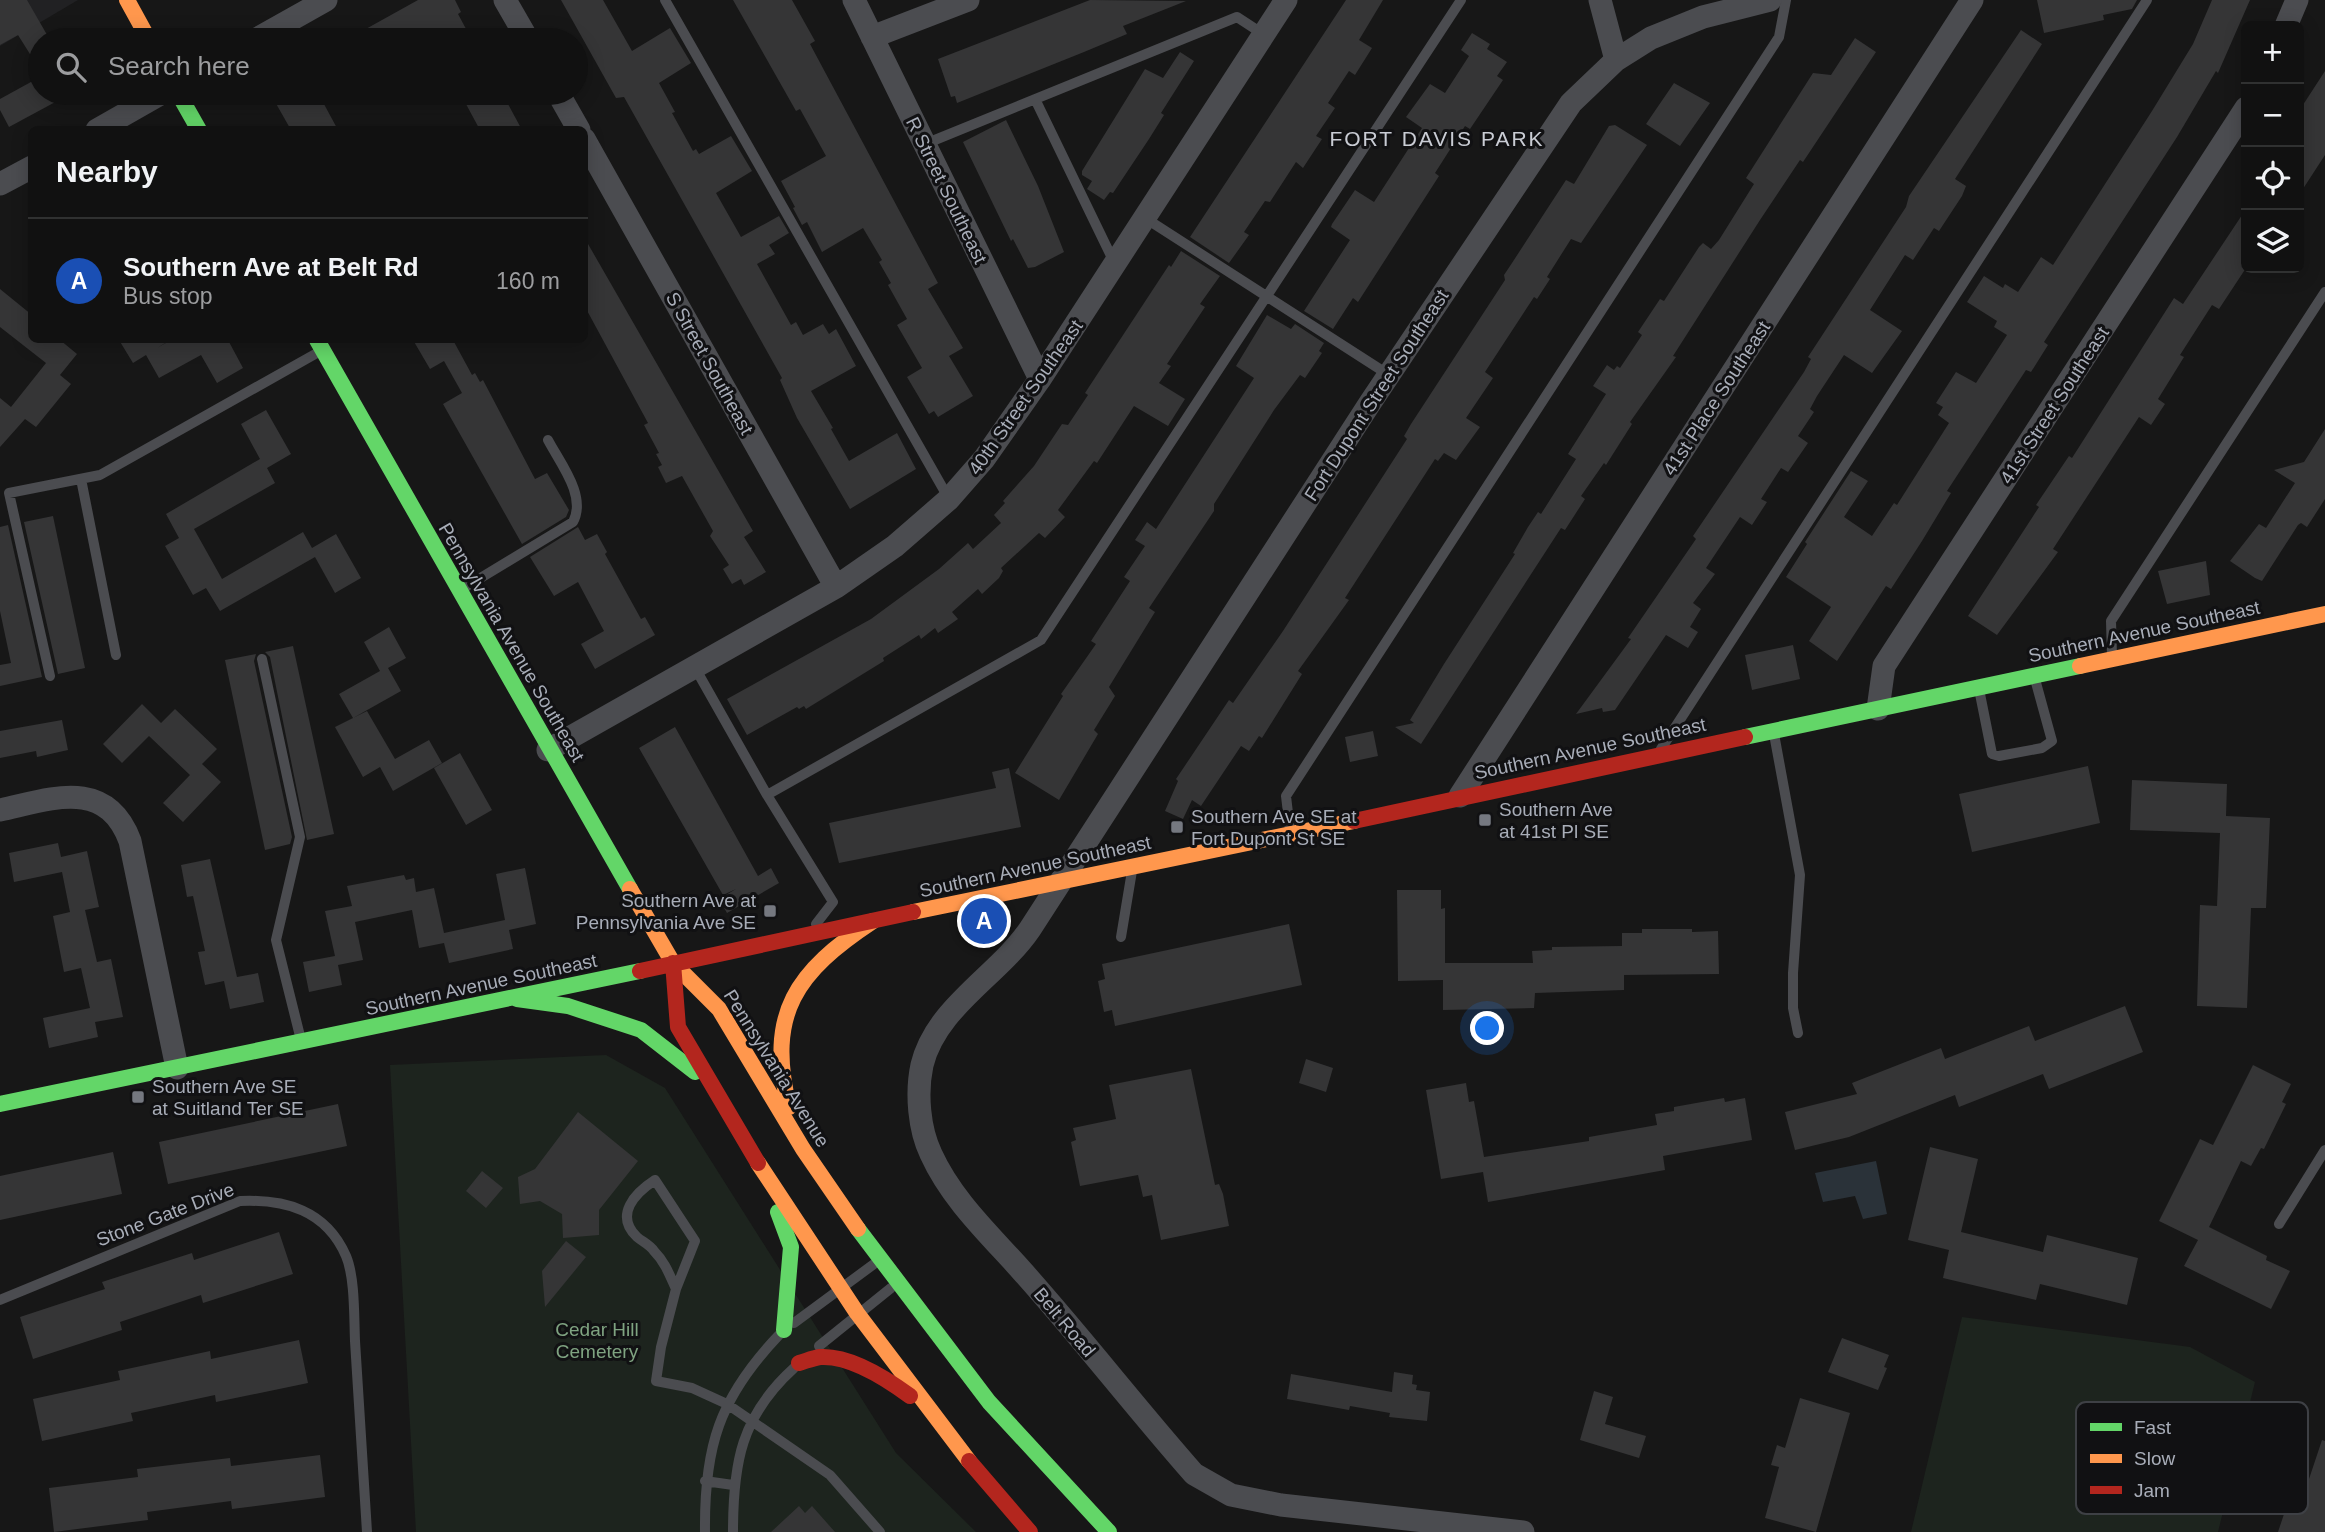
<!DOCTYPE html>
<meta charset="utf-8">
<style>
:root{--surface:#111;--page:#1e1f1f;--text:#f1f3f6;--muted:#9c9d9f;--line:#303131;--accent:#b45309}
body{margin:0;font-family:Helvetica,sans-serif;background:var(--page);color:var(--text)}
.controls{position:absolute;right:21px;top:21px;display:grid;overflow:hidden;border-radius:10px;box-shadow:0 4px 18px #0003}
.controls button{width:63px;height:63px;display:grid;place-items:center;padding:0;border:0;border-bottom:2px solid var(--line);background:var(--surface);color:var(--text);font:35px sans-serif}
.you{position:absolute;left:1488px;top:1029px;width:24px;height:24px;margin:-18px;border:5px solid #fff;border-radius:50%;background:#1a73e8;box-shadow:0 0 0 10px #1a73e833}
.badge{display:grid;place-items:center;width:46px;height:46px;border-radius:50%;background:var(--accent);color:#fff;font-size:23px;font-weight:700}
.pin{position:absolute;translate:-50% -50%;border:4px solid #fff;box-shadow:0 2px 7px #0006}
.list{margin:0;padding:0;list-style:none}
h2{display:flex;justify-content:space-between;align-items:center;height:91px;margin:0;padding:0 28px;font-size:30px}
h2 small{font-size:23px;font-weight:400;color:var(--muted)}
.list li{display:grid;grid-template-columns:46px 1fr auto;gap:21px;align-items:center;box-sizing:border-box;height:126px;padding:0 28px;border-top:2px solid var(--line)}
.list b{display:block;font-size:26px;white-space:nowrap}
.list p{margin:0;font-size:23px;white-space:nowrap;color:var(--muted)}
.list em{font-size:23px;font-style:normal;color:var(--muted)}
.icon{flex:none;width:38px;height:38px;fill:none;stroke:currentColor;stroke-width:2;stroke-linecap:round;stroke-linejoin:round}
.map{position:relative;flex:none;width:2325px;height:1532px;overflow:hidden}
.search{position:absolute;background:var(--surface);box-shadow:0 4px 18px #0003;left:28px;top:28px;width:560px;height:77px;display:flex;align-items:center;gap:18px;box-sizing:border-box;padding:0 24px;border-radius:38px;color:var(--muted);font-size:26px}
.panel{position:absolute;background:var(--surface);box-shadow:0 4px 18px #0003;left:28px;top:126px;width:560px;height:217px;border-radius:10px}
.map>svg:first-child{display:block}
</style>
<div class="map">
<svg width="2325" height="1532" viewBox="0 0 2325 1532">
<rect width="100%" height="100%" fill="#171717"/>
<path fill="#212123" d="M0,0H78L0,46Z"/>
<path fill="#1d241e" d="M606,1055L665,1088L896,1453L976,1532H416L390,1065Z
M1962,1317L2190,1347L2255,1382L2218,1532H1911Z"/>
<path fill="#2a3239" d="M1876,1161L1887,1214L1863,1219L1855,1196L1823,1202L1815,1173Z"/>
<path fill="#353536" d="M0,0H27L50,40H40V70L18,35L0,45Z
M418,0H455L461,12L458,14L472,40H346Z
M561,0H603L632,51L670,28L691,63L659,83L675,112L672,113L693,151L696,149L699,154L731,136L752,171L716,193L741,237L779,216L789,233L769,245L775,254L757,264L791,325L796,322L803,335L823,324L829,334L836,329L856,366L811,391L833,428L831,429L849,461L897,433L916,469L850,509L797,418L780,380L782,378L691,216L624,97L616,98Z
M733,0H792L815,41L810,44L938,283L928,289L963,348L949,356L973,396L938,417L934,411L929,414L907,377L922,368L897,325L907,319L888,285L891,283L879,262L882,260L863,228L822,252L807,222L802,225L793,208L795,207L781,181L826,156L800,109L796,111Z
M1090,0L1186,1L1123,26L1127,34L1084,52L957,103L955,96L951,97L938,59Z
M1346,0H1383L1359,40L1372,48L1355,75L1349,71L1328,103L1335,108L1316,136L1322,139L1303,168L1296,162L1270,202L1265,201L1244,232L1249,235L1229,263L1190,237Z
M2037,0H2137L2132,9L2103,15L2104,20L2044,33Z
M2212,0H2250L2218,73L2216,71L2177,137L2044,342L2048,345L2031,372L2026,370L1947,491L1951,493L1922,541L1891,589L1886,586L1837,661L1809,641L1831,607L1786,577L1807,544L1805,542L1851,471L1868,481L1844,517L1872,536L1894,503L1897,505L1949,423L1938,415L1943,407L1936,403L1956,372L1976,383L2007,335L1994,327L1997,321L1967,302L1984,276L2003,288L2005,284L2018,292L2041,257L2053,265L2152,111L2193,44Z
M2021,30L2042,44L1955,179L1966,186L1962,196L1939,231L1934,228L1913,260L1905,255L1870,310L1902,331L1872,373L1844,355L1817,396L1810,409L1814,412L1798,436L1808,443L1788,472L1781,468L1761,499L1767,502L1752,525L1740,517L1706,568L1715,574L1693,603L1701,609L1690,627L1698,632L1688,648L1666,635L1615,710L1603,712L1602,708L1576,714L1631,639L1628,638L1696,539L1693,536L1804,372L1811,359L1808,357L1906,207L1909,196Z
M1472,33L1490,44L1487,49L1507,62L1497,76L1503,80L1470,129L1465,126L1435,173L1439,176L1358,302L1353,298L1333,329L1304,311L1350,240L1331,227L1332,224L1355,190L1374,202L1422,128L1406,117L1430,84L1445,93L1469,56L1461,50Z
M1855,38L1876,52L1803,162L1800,160L1760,220L1673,356L1676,357L1630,422L1632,424L1606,465L1604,463L1581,496L1585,499L1565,530L1561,528L1421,744L1395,727L1414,723L1410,720L1444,664L1515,554L1513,553L1528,527L1538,512L1541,514L1576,459L1568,454L1606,394L1593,386L1607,365L1614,370L1617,366L1620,368L1642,335L1638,332L1660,299L1664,301L1699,247L1703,243L1711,249L1719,240L1754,184L1746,178L1813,73L1831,75Z
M1180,52L1194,61L1161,113L1164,115L1149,139L1113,193L1110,192L1104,200L1087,189L1092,181L1082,175V171L1145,69L1163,78Z
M2325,71V155L2299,195V111Z
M40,77V93H72L9,127L0,110V99Z
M1674,83L1710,103L1680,146L1646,124Z
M270,93H318L338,130H291Z
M460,93H502L522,130H480Z
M1006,120L1038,186L1064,252L1035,267L1028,268L1013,239L1011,241L963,142Z
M1615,125L1647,145L1581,243L1571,239L1547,277L1550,279L1537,299L1534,297L1485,372L1493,378L1466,418L1480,427L1456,460L1444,453L1438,461L1435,459L1345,598L1349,600L1298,671L1302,674L1262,738L1259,736L1249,751L1241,746L1201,806L1192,800L1183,819L1165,811L1178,781L1176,779L1229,700L1233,703L1283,631L1407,439L1404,436L1411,424L1505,280L1504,275L1512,263L1566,180L1574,184L1609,126Z
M2246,209V268L2219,309L2212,305L2180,355L2184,357L2158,399L2165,404L2151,425L2139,417L2053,549L2058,552L1997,635L1968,616L2039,507L2036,505L2069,456L2072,458L2174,298L2183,304Z
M584,237L753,531L744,537L766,572L744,585L741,579L732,584L723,569L729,565L710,536L713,531L682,476L666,483L658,467L662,465L656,454L659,453L644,425L648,423L584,305Z
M1181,251L1220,276L1200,304L1205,307L1167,364L1171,366L1159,383L1185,399L1168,426L1134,406L1097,463L1094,461L1058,510L1065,517L1045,538L1039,533L1001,568L1003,571L999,578L982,594L978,589L952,612L958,619L938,633L935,628L921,639L919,635L883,658L884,661L806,709L804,706L799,709L797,707L747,735L727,699L871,619L939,569L968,543L973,549L1001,523L994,515L1005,503L1003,501L1034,466L1062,424L1068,425L1088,395L1085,393L1169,265L1171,267Z
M0,289L32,315V340H60L77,354L60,375L71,384L36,427L25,419L0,447V398L11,407L46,363L0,327Z
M1267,315L1291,329L1295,324L1324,343L1319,351L1322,353L1305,378L1300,375L1274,410L1214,504V511L1149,608L1155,612L1109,687L1115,696L1094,730L1098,734L1059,800L1015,773L1063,696L1061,694L1096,644L1091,641L1130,581L1124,577L1145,546L1135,540L1147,522L1156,529L1254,378L1236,366Z
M119,340H170L157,348L171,340H228L243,368L217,383L201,355L159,378L146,355L133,363Z
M413,340H453L472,375L475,373L480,382L483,380L535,479L547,473L569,510L566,517L522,544L443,404L462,393L444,361L430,369Z
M266,410L291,454L267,468L275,483L194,529L222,579L303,532L312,548L336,534L361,578L335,593L315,557L220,611L206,588L193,595L165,546L179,538L166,514L260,459L241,424Z
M2325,429V499L2307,527L2301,523L2298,525L2262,581L2255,578L2230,561L2259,524L2266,528L2295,483L2274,470L2304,462Z
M53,516L85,668L58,674L24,522Z
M8,525L42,677L0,686V665L11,663L0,611V527Z
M578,527L585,540L597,534L607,552L605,554L641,619L645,617L655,635L595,669L581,644L604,631L578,582L554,596L530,557Z
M2206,561L2210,595L2167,604L2158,571Z
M389,627L406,658L388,668L401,691L353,718L339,694L380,671L364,642Z
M1793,645L1800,679L1752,690L1745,655Z
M293,646L334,834L307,840L270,657L265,652Z
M256,654L254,661L292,837L290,844L265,850L225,660Z
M142,704L161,723L175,709L217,749L202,764L221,782L183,822L163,803L190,775L149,736L122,763L103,744Z
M367,711L395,759L429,740L442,763L393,791L380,767L363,777L335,727Z
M62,720L68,750L37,757L36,751L0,758V731Z
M675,727L758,876L771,868L779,883L727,913L719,899L736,889L723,895L639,748Z
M1373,731L1378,756L1350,762L1345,737Z
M460,753L492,810L466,825L434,768Z
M2088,766L2100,823L1972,852L1959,794Z
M1009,768L1021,827L839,863L829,823L996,788L992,772Z
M2132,780L2227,784L2226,816L2270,818L2266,908H2251L2247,1008L2197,1006L2200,905L2217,906L2220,833L2130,830Z
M58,843L61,857L87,851L99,907L85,910L97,962L111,959L123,1017L95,1022L98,1037L49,1048L43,1018L90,1008L81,968L64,972L53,916L70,912L62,872L14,882L9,853Z
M210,859L237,977L258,973L264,1002L230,1009L224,981L205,985L198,952L205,951L193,896L187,897L181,865Z
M525,868L536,924L509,930L513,949L449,963L444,943L419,948L412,910L355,922L363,960L338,965L342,985L309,992L303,962L335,956L325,911L352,906L347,886L404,875L406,880L414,878L416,892L434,888L444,933L505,920L496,874Z
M1397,890H1441V909L1445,908V963H1533L1532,951L1552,950V947L1622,946V933H1642V929H1692V932L1718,931L1719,974L1624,975V990L1535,993L1534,1008L1443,1010V980L1398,981Z
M1289,924L1302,985L1115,1026L1112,1010L1104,1012L1098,981L1105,979L1102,964Z
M2125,1006L2143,1052L2049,1089L2043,1074L1959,1107L1955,1095L1849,1137L1795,1150L1785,1112L1857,1094L1852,1083L1941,1048L1945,1059L2029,1026L2035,1041Z
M1306,1059L1333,1068L1326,1092L1299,1083Z
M2253,1065L2291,1084L2282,1102L2286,1104L2264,1149L2261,1148L2251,1166L2241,1161L2209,1227L2267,1256L2266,1260L2290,1271L2271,1309L2184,1266L2198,1240L2159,1221L2200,1139L2213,1145Z
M1191,1069L1215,1185L1219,1184L1223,1194L1229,1226L1161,1240L1152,1195L1143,1197L1138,1175L1080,1186L1071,1142L1076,1140L1073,1128L1116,1119L1109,1085Z
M1466,1083L1469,1102L1474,1101L1484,1157L1589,1141V1137L1657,1125L1655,1114L1674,1111V1107L1724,1098L1725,1102L1745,1098L1752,1140L1663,1156L1665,1170L1488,1202L1483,1172L1441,1179L1426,1090Z
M338,1104L347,1146L168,1184L159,1142Z
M578,1112L638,1161L599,1210V1235L563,1238L562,1214L540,1201L520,1204L518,1177L535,1169Z
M1930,1147L1978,1159L1961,1232L2043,1252L2047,1235L2138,1258L2127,1305L2040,1284L2036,1300L1943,1278L1949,1250L1908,1240Z
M113,1152L122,1194L0,1220V1176Z
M482,1171L503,1188L486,1208L466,1191Z
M279,1232L293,1274L203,1303L201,1295L120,1322L122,1330L33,1359L20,1317L105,1289L102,1282L192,1253L194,1260Z
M566,1241L586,1257L545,1307L542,1271Z
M1842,1338L1889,1355L1884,1367L1887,1368L1878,1390L1828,1372Z
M299,1340L308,1383L216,1402L215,1395L131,1413L133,1421L42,1441L33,1399L120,1380L118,1371L210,1351L211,1359Z
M1394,1372L1413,1375L1412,1384L1417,1385L1416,1390L1430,1392L1427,1421L1389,1417L1390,1413L1350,1406L1349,1410L1287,1399L1291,1374L1392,1392Z
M1594,1391L1613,1397L1605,1424L1646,1436L1639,1458L1580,1440Z
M1800,1398L1850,1413L1816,1532L1765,1518L1779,1467L1771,1465L1777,1445L1785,1448Z
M2322,1440L2325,1441V1532H2278L2285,1511L2297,1515Z
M320,1455L325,1497L232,1509L231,1501L147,1512L148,1520L54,1532L49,1488L138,1477L137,1469L230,1458L231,1466Z
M799,1506L805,1513L812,1506L835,1532H771Z"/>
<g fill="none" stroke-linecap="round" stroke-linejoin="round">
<path stroke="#4b4c50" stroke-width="10" d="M665,0L949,499
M1035,99L1114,262
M925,144L1237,17L1263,34
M1145,218L1389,375
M81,479L116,655
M464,588L573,522C587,496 560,463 548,440
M2112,656L2111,621L2325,292
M262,659L300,837L276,940L301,1040
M694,666L767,795L833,902L816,924
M50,676L9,493L100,475L317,353
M1979,689L1992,754L1999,756L2042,748L2052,741L2035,679
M1774,734L1800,875L1793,973V1008L1798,1033
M1661,749L2147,0
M767,795L1041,640L1461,0
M1290,830L1286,796L1779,37L1786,0
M1121,937L1132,871
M655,1180L695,1241L676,1289C670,1276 665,1262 654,1251C650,1245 643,1242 637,1237C614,1215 635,1193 655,1180Z
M2279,1224L2325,1150
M676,1289L661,1347L656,1381L692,1388L727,1404L830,1475L880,1532
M0,1300L240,1201C285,1199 326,1210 346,1256C355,1277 354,1317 355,1341C359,1404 363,1468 367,1532
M794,1323L874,1264
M819,1346L891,1288
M705,1481L733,1485
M705,1532C704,1447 719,1398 779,1335
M733,1532C733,1463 741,1416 794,1368"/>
<path stroke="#4b4c50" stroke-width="23" d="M505,0L528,40
M854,0L1040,379
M1600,0L1616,60
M2286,26L2297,0
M872,37L968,0
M255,40L326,0
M558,93L579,130
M97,130L162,93
M584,139L836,587
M0,184L32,167
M1878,709L1884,666L2246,108
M548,750L836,587L895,546L949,499L984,459L1040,379L1286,0
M1460,796L1972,0
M0,810C51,799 106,777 130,841L177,1068
M1523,1532L1281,1505L1231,1495L1194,1474C1135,1407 1081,1337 1022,1271C989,1234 952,1200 931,1154C919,1129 916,1093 922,1065C936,1007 998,976 1030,929L1370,403L1571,103L1616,60L1651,38L1703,17L1770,0"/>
<path stroke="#63d668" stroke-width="16" d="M178,93L199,130
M317,340L630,889
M1745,737L2080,666
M517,999L568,1006L641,1030L695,1072
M0,1104L640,971
M778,1212L791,1247L784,1330
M858,1229L989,1402L1109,1532"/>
<path stroke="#ff974d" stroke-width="16" d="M127,0L149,40
M2080,666L2325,614
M630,889L673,963L719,1009L803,1149L858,1229
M913,912L1354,821
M789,1107C766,1013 796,972 873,921
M758,1163L857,1313L969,1461"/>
<path stroke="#b3261e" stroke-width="16" d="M1354,821L1745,737
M673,963L678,1027L758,1163
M640,971L913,912
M799,1363C806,1361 813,1358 820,1357C850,1355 887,1379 910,1396
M969,1461L1030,1532"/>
</g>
<g fill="#757880" stroke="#111113" stroke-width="2.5">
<rect x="1478" y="813" width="14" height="14" rx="3.5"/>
<rect x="1170" y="820" width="14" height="14" rx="3.5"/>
<rect x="763" y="904" width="14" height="14" rx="3.5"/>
<rect x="131" y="1090" width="14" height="14" rx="3.5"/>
</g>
<g text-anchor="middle" stroke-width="6" stroke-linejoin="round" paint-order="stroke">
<g font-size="19" fill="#a8adb8" stroke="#111113">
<text transform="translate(947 190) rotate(64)" y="7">R Street Southeast</text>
<text transform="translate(710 363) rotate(61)" y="7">S Street Southeast</text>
<text transform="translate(1376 395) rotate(-57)" y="7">Fort Dupont Street Southeast</text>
<text transform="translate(1025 397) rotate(-55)" y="7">40th Street Southeast</text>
<text transform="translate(1716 398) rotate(-57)" y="7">41st Place Southeast</text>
<text transform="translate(2054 405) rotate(-57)" y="7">41st Street Southeast</text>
<text transform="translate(2144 631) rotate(-12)" y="7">Southern Avenue Southeast</text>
<text transform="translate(512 642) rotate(60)" y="7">Pennsylvania Avenue Southeast</text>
<text transform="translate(1590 748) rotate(-12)" y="7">Southern Avenue Southeast</text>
<text transform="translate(1035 866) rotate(-12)" y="7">Southern Avenue Southeast</text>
<text transform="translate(481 984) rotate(-12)" y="7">Southern Avenue Southeast</text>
<text transform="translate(777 1068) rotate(58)" y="7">Pennsylvania Avenue</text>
<text transform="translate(165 1214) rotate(-21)" y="7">Stone Gate Drive</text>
<text transform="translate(1065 1322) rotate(50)" y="7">Belt Road</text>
</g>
<g font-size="19" fill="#a8adb8" stroke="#111113" text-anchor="start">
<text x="1499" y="816">Southern Ave<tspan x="1499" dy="22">at 41st Pl SE</tspan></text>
<text x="1191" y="823">Southern Ave SE at<tspan x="1191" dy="22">Fort Dupont St SE</tspan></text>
<text x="756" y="907" text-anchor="end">Southern Ave at<tspan x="756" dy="22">Pennsylvania Ave SE</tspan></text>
<text x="152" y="1093">Southern Ave SE<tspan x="152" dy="22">at Suitland Ter SE</tspan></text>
</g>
<g font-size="19" fill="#7fa381" stroke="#111113">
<text x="597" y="1336">Cedar Hill<tspan x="597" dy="22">Cemetery</tspan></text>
</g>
<g font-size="21" letter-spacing="2" fill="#c9ccd4" stroke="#111113">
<text x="1437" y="146">FORT DAVIS PARK</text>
</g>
</g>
<rect x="2076" y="1402" width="232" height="112" rx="10" fill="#111113" stroke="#3e4045" stroke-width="2"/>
<rect x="2090" y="1423" width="32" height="8" fill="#63d668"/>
<rect x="2090" y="1454" width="32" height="9" fill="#ff974d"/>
<rect x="2090" y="1486" width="32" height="8" fill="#b3261e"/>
<g font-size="19" fill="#a8adb8">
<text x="2134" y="1434">Fast</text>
<text x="2134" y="1465">Slow</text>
<text x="2134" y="1497">Jam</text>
</g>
</svg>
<div class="controls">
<button>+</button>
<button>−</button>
<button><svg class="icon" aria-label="locate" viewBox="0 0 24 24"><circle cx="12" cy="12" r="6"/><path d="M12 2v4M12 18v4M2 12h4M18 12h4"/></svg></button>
<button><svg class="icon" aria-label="layers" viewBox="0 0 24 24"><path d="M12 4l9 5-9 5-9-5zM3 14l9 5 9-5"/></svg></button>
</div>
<div class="you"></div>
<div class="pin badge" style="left:984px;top:921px;background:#1a4fb4">A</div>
<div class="search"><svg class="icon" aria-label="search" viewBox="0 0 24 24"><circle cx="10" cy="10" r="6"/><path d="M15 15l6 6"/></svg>Search here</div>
<section class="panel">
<h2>Nearby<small></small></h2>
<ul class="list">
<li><span class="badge" style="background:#1a4fb4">A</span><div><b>Southern Ave at Belt Rd</b><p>Bus stop</p></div><em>160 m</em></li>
</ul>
</section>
</div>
